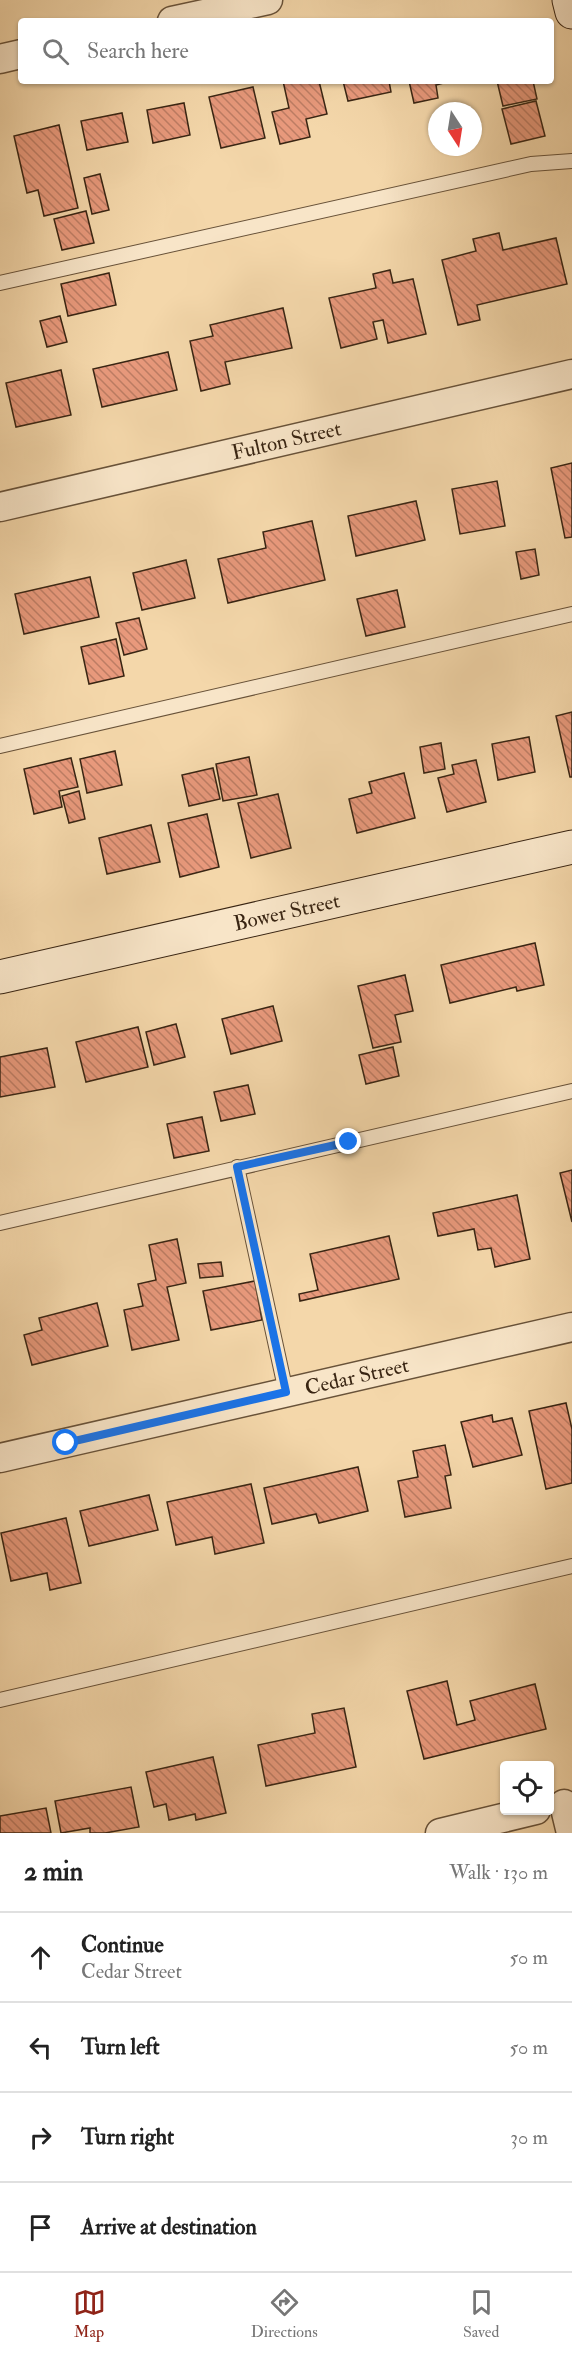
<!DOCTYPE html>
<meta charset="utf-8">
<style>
:root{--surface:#fff;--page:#f2f2f2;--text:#222;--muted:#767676;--line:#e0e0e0;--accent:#8f2418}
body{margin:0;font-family:"IM FELL Double Pica",serif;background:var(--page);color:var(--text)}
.controls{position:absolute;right:18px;bottom:18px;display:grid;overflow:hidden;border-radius:6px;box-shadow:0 2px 4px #0004}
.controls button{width:54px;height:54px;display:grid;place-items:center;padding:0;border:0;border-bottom:2px solid var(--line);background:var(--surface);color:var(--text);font:30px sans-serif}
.compass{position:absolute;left:428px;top:102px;width:54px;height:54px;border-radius:50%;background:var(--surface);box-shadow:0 2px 4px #0004;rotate:168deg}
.stop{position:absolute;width:18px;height:18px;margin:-14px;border:4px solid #1a73e8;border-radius:50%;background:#fff}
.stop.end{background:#1a73e8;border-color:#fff;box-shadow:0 2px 6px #0008}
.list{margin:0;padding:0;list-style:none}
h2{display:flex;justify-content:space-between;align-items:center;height:78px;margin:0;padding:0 24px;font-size:26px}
h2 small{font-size:20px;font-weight:400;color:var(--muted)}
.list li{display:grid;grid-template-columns:39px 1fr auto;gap:18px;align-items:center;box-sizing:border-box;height:90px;padding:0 24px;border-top:2px solid var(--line)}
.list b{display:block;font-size:22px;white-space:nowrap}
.list p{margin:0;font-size:20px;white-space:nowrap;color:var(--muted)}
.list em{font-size:20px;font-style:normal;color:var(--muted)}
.icon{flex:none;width:33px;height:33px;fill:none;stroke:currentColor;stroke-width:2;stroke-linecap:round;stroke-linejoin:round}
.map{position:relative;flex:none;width:572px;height:1833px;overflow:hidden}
.search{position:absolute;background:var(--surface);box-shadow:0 2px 4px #0004;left:18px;right:18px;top:18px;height:66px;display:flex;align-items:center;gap:15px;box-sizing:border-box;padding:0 21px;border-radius:6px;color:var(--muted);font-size:22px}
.sheet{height:438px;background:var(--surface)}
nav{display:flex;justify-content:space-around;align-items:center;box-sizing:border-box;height:84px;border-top:2px solid var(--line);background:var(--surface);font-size:16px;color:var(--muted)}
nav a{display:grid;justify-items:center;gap:3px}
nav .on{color:var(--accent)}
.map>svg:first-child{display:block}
</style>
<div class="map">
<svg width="572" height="1833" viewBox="0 0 572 1833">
<defs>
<pattern id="building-back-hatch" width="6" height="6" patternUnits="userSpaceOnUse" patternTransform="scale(1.5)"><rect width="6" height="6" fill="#e8997c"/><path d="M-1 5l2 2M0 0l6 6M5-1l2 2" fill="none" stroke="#bd7d64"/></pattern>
</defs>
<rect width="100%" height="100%" fill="#f4d7aa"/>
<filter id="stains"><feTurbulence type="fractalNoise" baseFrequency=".00333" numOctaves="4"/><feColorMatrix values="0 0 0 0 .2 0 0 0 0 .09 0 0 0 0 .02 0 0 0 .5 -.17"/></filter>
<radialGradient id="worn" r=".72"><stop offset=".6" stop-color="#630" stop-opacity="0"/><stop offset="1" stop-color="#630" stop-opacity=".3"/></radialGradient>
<path fill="url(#building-back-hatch)" stroke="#392513" stroke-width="1.5" d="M283,81H319L327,114L306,119L310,137L280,144L272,112L289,108Z
M343,81H389L391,92L348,101Z
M409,81H451L436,85L438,98L414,103Z
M497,81H533L537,99L503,106Z
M253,87L265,138L221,148L209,97Z
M536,101L545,136L511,144L502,109Z
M184,103L190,135L153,143L147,110Z
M122,113L128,142L87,150L81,121Z
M59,125L78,208L44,216L38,190L27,193L14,136Z
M100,174L109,210L92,214L84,178Z
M86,211L94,243L62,250L54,219Z
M499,233L503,250L556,238L567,284L477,305L480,320L458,325L442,260L476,251L473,239Z
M390,270L393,283L413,279L426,334L388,343L383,320L373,322L377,339L341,348L329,298L376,288L373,274Z
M109,273L116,305L68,316L61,284Z
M283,308L292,348L225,362L230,384L201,391L190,341L213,336L210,325Z
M60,316L67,342L47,347L40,321Z
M168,352L177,390L102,407L93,369Z
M61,370L71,415L16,427L6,383Z
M572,463V537L565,538L551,468Z
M497,481L505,526L460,534L452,489Z
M416,501L425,540L356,556L348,516Z
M312,521L325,580L228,603L218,559L266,548L263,532Z
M535,549L539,575L521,579L516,552Z
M186,560L195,598L142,610L133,573Z
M90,577L99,617L24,634L15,594Z
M397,590L405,627L366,636L357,599Z
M139,618L147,649L124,655L116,623Z
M116,639L124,676L89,684L81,647Z
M572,712V777H570L556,716Z
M529,737L535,772L498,780L492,744Z
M441,743L445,769L424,773L420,747Z
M115,751L122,785L87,793L80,759Z
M249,757L257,795L223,801L216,764Z
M71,758L78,787L59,791L62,807L34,814L24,769Z
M476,760L486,802L447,812L438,778L454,774L452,765Z
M213,768L220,799L189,806L182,775Z
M404,773L415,818L357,833L349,799L372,793L369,782Z
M79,791L85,819L69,823L62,796Z
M278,794L291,848L251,858L238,803Z
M207,814L219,867L180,877L168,823Z
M151,825L160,862L107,874L99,838Z
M535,943L544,985L517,991L516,987L450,1003L441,965Z
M405,975L413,1011L395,1015L401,1042L373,1048L358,986Z
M273,1006L282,1041L231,1054L222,1019Z
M176,1024L185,1057L154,1065L146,1032Z
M138,1027L148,1067L86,1082L76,1042Z
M393,1047L399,1076L366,1084L359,1055Z
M47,1048L55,1087L0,1097V1057Z
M248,1085L255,1114L221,1121L214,1092Z
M202,1117L209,1151L174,1158L167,1124Z
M572,1170V1222L560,1173Z
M517,1195L530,1259L495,1267L491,1248L478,1250L474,1229L438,1236L433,1213Z
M389,1236L399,1279L300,1301L299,1294L318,1290L310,1254Z
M177,1239L186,1283L167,1287L179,1340L132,1350L124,1310L143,1306L138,1284L156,1280L149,1245Z
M221,1262L223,1276L200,1278L198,1264Z
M255,1281L262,1320L211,1330L203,1291Z
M97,1303L108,1346L32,1365L24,1335L42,1330L39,1318Z
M566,1403L572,1429V1483L546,1489L529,1411Z
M492,1415L493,1422L512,1418L522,1455L473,1467L461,1422Z
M445,1445L451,1475L445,1476L451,1508L405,1517L398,1481L418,1477L413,1451Z
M358,1467L368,1511L319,1523L316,1514L272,1524L264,1488Z
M251,1484L264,1543L215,1554L212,1537L176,1545L167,1502Z
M149,1495L158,1530L89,1546L80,1511Z
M66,1518L81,1583L50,1590L47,1573L11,1581L1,1533Z
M447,1681L457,1725L475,1720L470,1701L535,1684L546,1729L424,1759L407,1691Z
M344,1708L356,1767L266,1786L258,1745L315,1733L312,1714Z
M213,1757L226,1813L196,1820L195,1814L169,1820L166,1804L154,1807L146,1772Z
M131,1787L139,1827L105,1833H90V1828L61,1833L55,1801Z
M46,1808L51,1833H0V1816Z"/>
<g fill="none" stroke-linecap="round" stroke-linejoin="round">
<g stroke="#685239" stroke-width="16">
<path id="lane" d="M0,283L531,164L572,161
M0,746L572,614
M237,1167L286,1392
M0,1223L572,1091
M0,1700L572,1566"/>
</g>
<g stroke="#685239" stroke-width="31">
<g id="street">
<path d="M172,21L268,0"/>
<path d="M0,59L21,54"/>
<path id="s1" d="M0,507L572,374"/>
<path id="s2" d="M0,1458L572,1327"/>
<path d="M564,1804L571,1833"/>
<path d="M440,1833L536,1810"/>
</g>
</g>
<g stroke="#392513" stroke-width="35">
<g id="secondary">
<path d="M569,0L572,12"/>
<path id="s3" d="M0,977L572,847"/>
</g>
</g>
<use href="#lane" stroke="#f8e5c8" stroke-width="14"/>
<use href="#street" stroke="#f8e5c8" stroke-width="28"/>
<use href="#secondary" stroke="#f8e5c8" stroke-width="33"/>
</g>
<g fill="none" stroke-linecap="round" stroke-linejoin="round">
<path stroke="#1a73e8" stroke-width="8" d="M66,1443L286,1392L237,1167L349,1142"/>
</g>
<g text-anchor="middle" stroke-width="4.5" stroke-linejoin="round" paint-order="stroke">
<g font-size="21" fill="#392513" stroke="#f8e5c8">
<text dy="7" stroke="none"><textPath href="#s1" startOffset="294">Fulton Street</textPath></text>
<text dy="7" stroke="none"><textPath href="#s3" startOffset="294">Bower Street</textPath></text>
<text dy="7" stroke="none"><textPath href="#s2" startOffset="366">Cedar Street</textPath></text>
</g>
</g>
<rect width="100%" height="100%" filter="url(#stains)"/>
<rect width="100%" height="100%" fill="url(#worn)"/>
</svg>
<div class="controls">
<button><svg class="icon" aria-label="locate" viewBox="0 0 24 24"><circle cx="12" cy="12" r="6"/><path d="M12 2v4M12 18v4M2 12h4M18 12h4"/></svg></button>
</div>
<svg class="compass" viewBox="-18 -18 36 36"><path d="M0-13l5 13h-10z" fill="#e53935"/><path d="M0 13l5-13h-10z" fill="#767676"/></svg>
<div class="stop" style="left:66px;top:1443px"></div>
<div class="stop end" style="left:349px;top:1142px"></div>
<div class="search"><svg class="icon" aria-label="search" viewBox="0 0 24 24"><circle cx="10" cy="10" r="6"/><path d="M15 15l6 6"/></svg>Search here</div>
</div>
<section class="sheet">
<h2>2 min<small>Walk · 130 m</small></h2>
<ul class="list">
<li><svg class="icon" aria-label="ahead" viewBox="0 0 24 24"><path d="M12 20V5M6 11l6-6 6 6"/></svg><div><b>Continue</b><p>Cedar Street</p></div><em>50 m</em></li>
<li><svg class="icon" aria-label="left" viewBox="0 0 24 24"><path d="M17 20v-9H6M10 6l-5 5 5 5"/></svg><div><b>Turn left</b></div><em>50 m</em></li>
<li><svg class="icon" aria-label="right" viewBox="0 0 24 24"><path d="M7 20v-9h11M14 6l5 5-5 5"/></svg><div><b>Turn right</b></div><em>30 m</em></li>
<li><svg class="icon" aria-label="arrive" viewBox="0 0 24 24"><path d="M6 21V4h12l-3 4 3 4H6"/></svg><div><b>Arrive at destination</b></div></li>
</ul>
</section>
<nav>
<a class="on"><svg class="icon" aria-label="map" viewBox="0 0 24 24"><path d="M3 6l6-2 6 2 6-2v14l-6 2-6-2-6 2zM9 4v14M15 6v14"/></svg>Map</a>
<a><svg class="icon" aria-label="directions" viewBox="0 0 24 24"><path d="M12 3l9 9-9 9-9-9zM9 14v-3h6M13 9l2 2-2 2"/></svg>Directions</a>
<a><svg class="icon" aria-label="saved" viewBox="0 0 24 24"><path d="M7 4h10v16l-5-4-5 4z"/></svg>Saved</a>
</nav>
